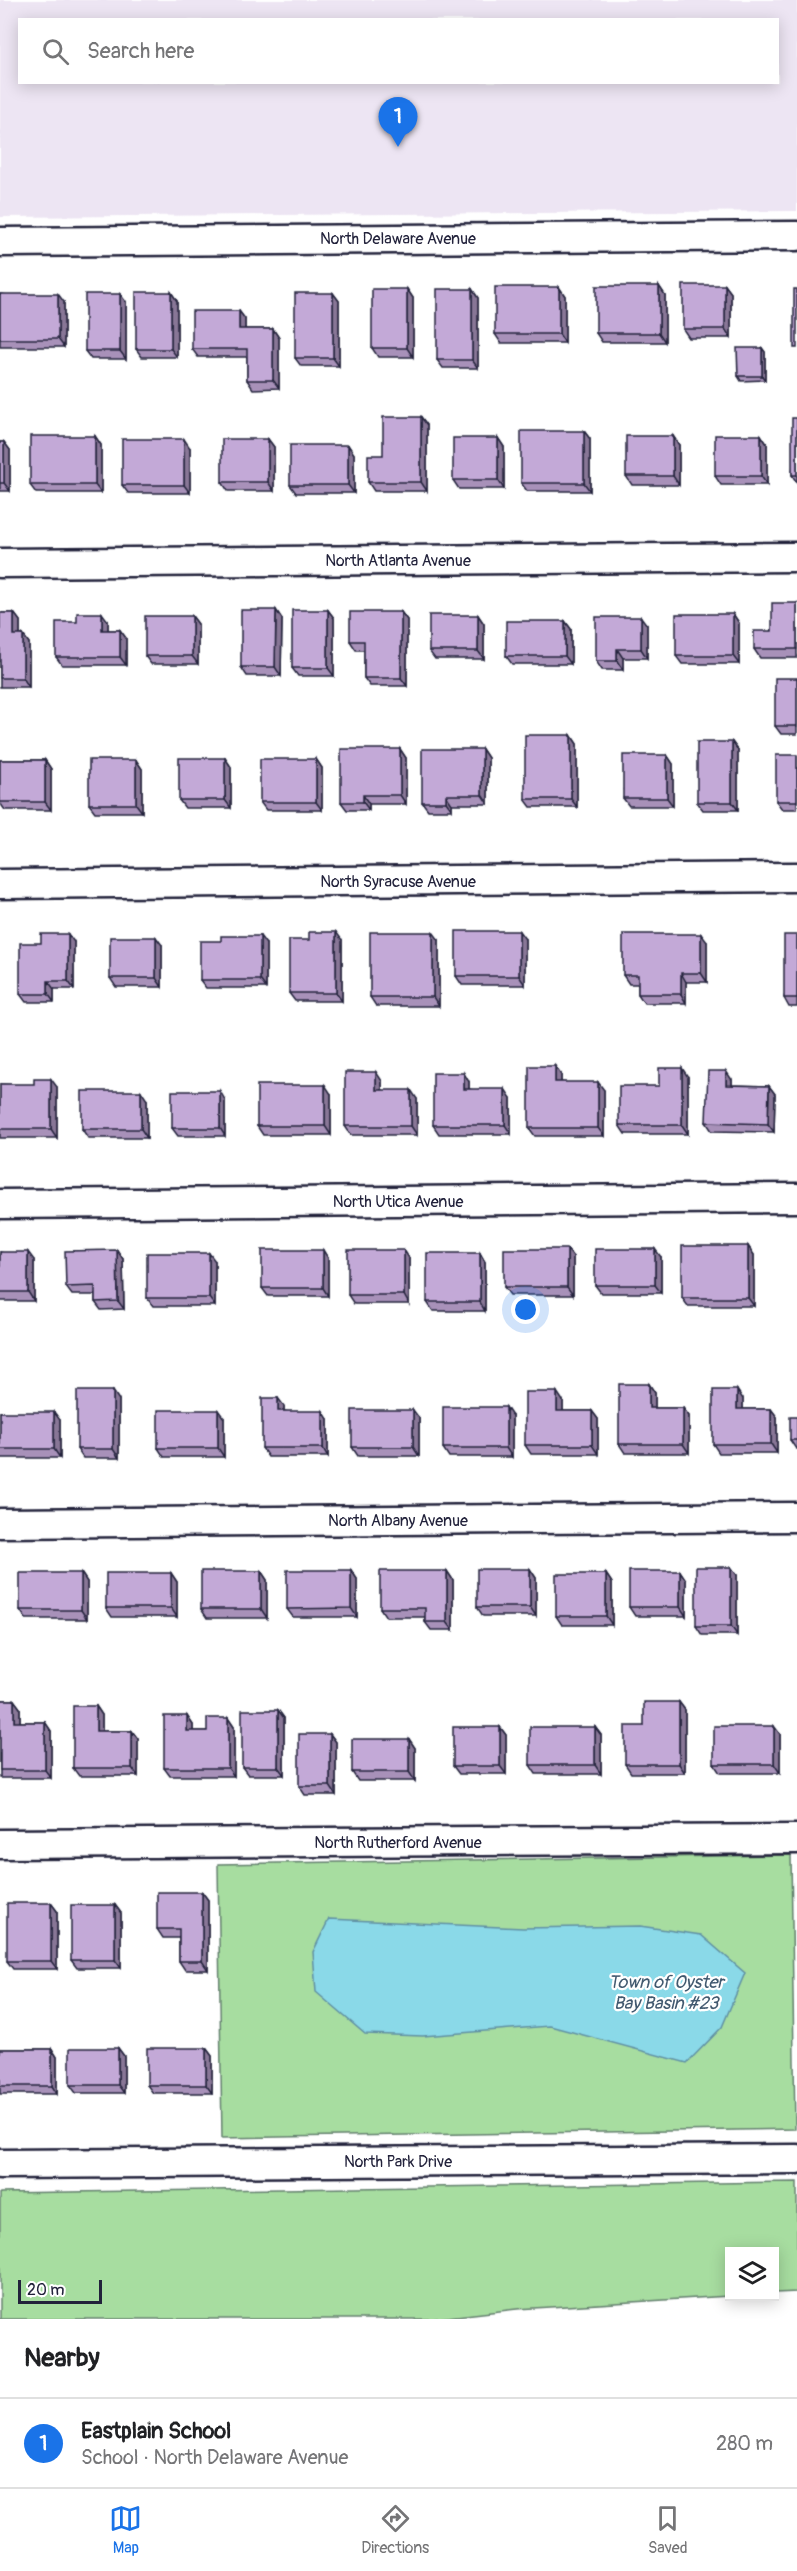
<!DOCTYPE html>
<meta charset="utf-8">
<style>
:root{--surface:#fff;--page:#f6f6f6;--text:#202124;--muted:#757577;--line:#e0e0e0;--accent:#1a73e8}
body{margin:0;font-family:Pangolin,sans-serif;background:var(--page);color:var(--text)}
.controls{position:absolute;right:18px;bottom:18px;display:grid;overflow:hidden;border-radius:0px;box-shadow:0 3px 15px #0003}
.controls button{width:54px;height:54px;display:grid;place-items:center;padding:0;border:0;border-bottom:2px solid var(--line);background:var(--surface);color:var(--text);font:30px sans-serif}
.scale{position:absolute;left:18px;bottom:15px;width:84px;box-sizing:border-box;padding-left:6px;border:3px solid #22223b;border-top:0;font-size:16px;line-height:21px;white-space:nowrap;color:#22223b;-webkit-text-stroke:4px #fff;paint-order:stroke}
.you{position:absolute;left:526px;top:1310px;width:21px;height:21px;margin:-15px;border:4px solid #fff;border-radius:50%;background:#1a73e8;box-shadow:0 0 0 9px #1a73e833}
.badge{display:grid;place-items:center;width:39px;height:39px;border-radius:50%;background:var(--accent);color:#fff;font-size:20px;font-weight:700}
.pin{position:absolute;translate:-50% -50px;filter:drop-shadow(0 2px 3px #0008)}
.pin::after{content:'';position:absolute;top:32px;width:21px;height:18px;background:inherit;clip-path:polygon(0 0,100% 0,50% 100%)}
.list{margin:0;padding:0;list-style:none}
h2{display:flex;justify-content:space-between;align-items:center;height:78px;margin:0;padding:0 24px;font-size:26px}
h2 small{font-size:20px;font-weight:400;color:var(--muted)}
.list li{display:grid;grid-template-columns:39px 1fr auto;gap:18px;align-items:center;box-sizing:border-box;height:90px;padding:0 24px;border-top:2px solid var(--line)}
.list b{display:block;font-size:22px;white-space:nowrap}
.list p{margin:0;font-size:20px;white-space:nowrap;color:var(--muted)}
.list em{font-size:20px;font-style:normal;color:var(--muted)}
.icon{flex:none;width:33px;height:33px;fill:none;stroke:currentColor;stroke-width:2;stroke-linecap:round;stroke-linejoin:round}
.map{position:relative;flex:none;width:797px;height:2319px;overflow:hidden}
.search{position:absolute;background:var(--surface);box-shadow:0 3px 15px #0003;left:18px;right:18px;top:18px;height:66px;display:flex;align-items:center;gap:15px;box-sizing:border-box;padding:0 21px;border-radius:0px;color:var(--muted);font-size:22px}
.sheet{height:168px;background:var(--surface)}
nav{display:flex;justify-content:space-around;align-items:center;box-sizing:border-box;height:84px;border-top:2px solid var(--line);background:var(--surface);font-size:16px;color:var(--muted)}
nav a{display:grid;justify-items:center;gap:3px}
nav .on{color:var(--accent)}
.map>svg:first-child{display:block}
</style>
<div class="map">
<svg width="797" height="2319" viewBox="0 0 797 2319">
<rect width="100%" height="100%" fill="#fff"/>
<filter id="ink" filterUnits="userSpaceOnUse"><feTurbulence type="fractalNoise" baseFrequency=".0167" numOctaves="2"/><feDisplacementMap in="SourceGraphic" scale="12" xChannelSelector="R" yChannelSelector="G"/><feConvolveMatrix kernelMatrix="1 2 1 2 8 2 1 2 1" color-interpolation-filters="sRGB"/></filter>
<g filter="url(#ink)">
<path fill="#ede5f3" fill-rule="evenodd" d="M0,0H797V211L0,217ZM20,20H778V82H20Z"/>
<path fill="#a7dda0" stroke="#64806e" stroke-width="1.5" d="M791,1855L795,2129L222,2138L218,1864Z
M797,2182V2292L775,2293L774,2252H730L729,2296L517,2309L430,2319H0V2193Z"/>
<path fill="#8ad9e8" stroke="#6090a3" stroke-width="1.5" d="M329,1919L523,1928L640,1926L701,1935L745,1973L722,2027L687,2063L550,2026L423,2036L365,2034L316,1992L313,1952Z"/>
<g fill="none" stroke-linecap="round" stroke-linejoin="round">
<g stroke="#22223b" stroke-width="33">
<path id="street" d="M0,242L797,236
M0,563L797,557
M0,884L797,877
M0,1204L797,1198
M0,1523L797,1517
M0,1844L797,1839
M0,2164L797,2159"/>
</g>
<use href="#street" stroke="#fff" stroke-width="28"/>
</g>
<path fill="#a891b9" stroke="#22223b" stroke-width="1.5" d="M725,285L731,293V338H689L683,329Z
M659,286L665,295V342H602L596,333Z
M559,287L565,296V343H501L495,334Z
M407,289L413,298V357H378L372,348Z
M472,289L478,298V368H443L437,360Z
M171,292L177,301V357H142L136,349Z
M333,293L339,301V366H301L295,358Z
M0,294L64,302V347H0Z
M126,302V359H91L85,351Z
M239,311L245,319V329H273L279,338V388L253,389L247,380V357H198L192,349Z
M762,348L765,352V380L741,381L738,376Z
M421,417L427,425V491H374L368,482L383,455Z
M797,418V483L792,475Z
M584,431L590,439V491H527L521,483Z
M761,435L767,444V485H721L715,476Z
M95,436L101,445V493H36L30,485Z
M673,436L679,445V485H632L626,476Z
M498,438L504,447V489H459L453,480Z
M268,439L274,447V491H228L222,482Z
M0,442H4L10,450V491H0Z
M348,445L354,454V493H296L290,485Z
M190,448V493H128L122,485Z
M797,603V658H760L754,649Z
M276,610L282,619L281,676H247L241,667Z
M328,610L334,618V676H298L292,668Z
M401,612L407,620V686H370L364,678V650H356L350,641Z
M0,613H14L20,621V635H23L29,643V687H0Z
M733,614L739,623V664H682L676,656Z
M478,615L484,624V659H435L429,651Z
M192,616L198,624V664H151L145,656Z
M108,621V630H120L126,638V665H62L56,657Z
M565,621L571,629V664H512L506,656Z
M647,625V658H623V670H602L596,661Z
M797,678V734H781L775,726Z
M571,735L577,744V807H531L525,799Z
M732,742L738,750V810H703L697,802Z
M400,749L406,758V804H369V810H347L341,802Z
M482,749L488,758V804H452V810H428L422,802Z
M667,755L673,764V806H629L623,798Z
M797,755V809H782L776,801Z
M225,758L231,767V808H185L179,800Z
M316,759L322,768V810H266L260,802Z
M0,760H45L51,769V810H5L0,803Z
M136,760L142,769V812H95L89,804Z
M797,935V1007H789L784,998Z
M525,939V985H462L456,976Z
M342,940V1001H295L289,993Z
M439,940V1006H376L370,997Z
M74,942V989H54V1002H26L20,994Z
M707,942V982H686V1003H644L638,994V984H629L623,975Z
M266,944V988H206L200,980Z
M162,945V987H116L110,978Z
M561,1075V1082L604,1090V1136H535L529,1128Z
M688,1077V1134H625L619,1125Z
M732,1080V1085L769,1086L775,1094L774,1132L712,1131L706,1122Z
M382,1081V1090L417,1099V1135H351L345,1126Z
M469,1082V1089L511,1098V1134H439L433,1125Z
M0,1084L57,1087V1138H0Z
M331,1094V1135H263L257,1126Z
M147,1100V1138H88L82,1129Z
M225,1100V1136H178L172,1128Z
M748,1246L754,1255V1306H688L682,1298Z
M117,1250L123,1259L124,1309L101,1310L95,1302V1295H72L66,1287Z
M0,1252L34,1260V1301H0Z
M480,1253L485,1262V1311H433L427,1302Z
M573,1257V1295H510L504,1287Z
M661,1257V1293H601L595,1285Z
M328,1258V1296H268L262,1288Z
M409,1258V1304H354L348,1295Z
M215,1261V1306H153L147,1298Z
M649,1384L655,1393V1408H683L689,1416V1453H625L619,1444Z
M743,1399V1409H771L777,1417V1453H719L713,1444Z
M119,1400V1458H83L77,1449Z
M563,1401V1411H592L598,1419V1454H531L525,1445Z
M284,1406V1411L328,1419V1457H268L262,1448Z
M0,1412L60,1420V1458H0Z
M512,1416V1457H449L443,1448Z
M797,1417V1449H796L790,1440Z
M224,1418V1457H164L158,1448Z
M419,1418V1456H358L352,1447Z
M731,1567L737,1575V1635H702L696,1626Z
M530,1569L536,1578V1616H483L477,1607Z
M351,1570L357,1579V1617H293L287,1609Z
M261,1571L267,1580V1618H207L201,1609Z
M447,1571L453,1580V1630H431L425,1622V1617H386L380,1608Z
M680,1571L686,1580V1616H635L629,1607Z
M81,1573L87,1582V1619H26L20,1610Z
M171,1573L177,1582V1617H112L106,1608Z
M606,1574L612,1583V1625H562L556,1616Z
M0,1700H14L20,1708V1722H45L51,1731V1778H0Z
M679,1702L685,1710V1773H631L625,1764L644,1726Z
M96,1706L102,1715V1731H132L138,1739V1776H79L73,1768Z
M278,1710L284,1718V1775H248L242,1767Z
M187,1716L193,1725V1731H207L228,1718L234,1727V1776H170L164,1768Z
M500,1727L506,1735V1774H459L453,1766Z
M595,1727L601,1735V1774H536L530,1765Z
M330,1734L336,1742V1795H305L299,1786Z
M780,1734V1773H720L714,1764Z
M409,1739L415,1748V1781H358L352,1772Z
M202,1892L208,1900V1970H185L179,1961V1938H163L157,1929Z
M51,1903L57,1911V1969H13L7,1961Z
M115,1905L121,1913V1968H77L71,1960Z
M118,2048L124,2056V2093H76L70,2085Z
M206,2048L212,2056V2093H153L147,2085Z
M0,2049H52L57,2057V2094H0Z"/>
<path fill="#887696" stroke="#22223b" stroke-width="1.5" d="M725,285L731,293V338L725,329Z
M659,286L665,295V342L659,333Z
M559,287L565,296V343L559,334Z
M407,289L413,298V357L407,348Z
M472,289L478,298V368L472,360Z
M171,292L177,301V357L171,349Z
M333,293L339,301V366L333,358Z
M58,294L64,302V347L58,339Z
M120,294L126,302V359L120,351Z
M239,311L245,319V338L239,329Z
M273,329L279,338V388L273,380Z
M762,348L765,352V380L762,376Z
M421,417L427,425V491L421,482Z
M584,431L590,439V491L584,483Z
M761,435L767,444V485L761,476Z
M95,436L101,445V493L95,485Z
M673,436L679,445V485L673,476Z
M498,438L504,447V489L498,480Z
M184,439L190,448V493L184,485Z
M268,439L274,447V491L268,482Z
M4,442L10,450V491L4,483Z
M348,445L354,454V493L348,485Z
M276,610L282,619L281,676L275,667Z
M328,610L334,618V676L328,668Z
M401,612L407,620V686L401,678Z
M14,613L20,621V643L14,635Z
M102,613L108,621V638L102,630Z
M733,614L739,623V664L733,656Z
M478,615L484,624V659L478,651Z
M192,616L198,624V664L192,656Z
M641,617L647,625V658L641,649Z
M565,621L571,629V664L565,656Z
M120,630L126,638V665L120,657Z
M23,635L29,643V687L23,678Z
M617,649L623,658V670L617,661Z
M571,735L577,744V807L571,799Z
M732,742L738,750V810L732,802Z
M400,749L406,758V804L400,795Z
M482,749L488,758V804L482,795Z
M667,755L673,764V806L667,798Z
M225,758L231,767V808L225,800Z
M316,759L322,768V810L316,802Z
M45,760L51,769V810L45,802Z
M136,760L142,769V812L136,804Z
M363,795L369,804V810L363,802Z
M446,795L452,804V810L446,802Z
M519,931L525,939V985L519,976Z
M336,932L342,940V1001L336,993Z
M433,932L439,940V1006L433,997Z
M68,934L74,942V989L68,981Z
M701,934L707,942V982L701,973Z
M260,936L266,944V988L260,980Z
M156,937L162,945V987L156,978Z
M681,973L686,982V1003L681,994Z
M48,981L54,989V1002L48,994Z
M555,1066L561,1075V1090L555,1082Z
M682,1068L688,1077V1134L682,1125Z
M726,1071L732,1080V1093L726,1085Z
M376,1072L382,1081V1099L376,1090Z
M464,1073L469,1082V1098L464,1089Z
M51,1079L57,1087V1138L51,1129Z
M598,1082L604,1090V1136L598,1128Z
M325,1085L331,1094V1135L325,1126Z
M769,1086L775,1094L774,1132L768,1124Z
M505,1089L511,1098V1134L505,1125Z
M411,1090L417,1099V1135L411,1126Z
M141,1091L147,1100V1138L141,1129Z
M220,1091L225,1100V1136L220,1128Z
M748,1246L754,1255V1306L748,1298Z
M567,1249L573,1257V1295L567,1287Z
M655,1249L661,1257V1293L655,1285Z
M117,1250L123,1259L124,1309L118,1301Z
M323,1250L328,1258V1296L323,1288Z
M404,1250L409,1258V1304L404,1295Z
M28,1252L34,1260V1301L28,1292Z
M209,1253L215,1261V1306L209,1298Z
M480,1253L485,1262V1311L480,1302Z
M649,1384L655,1393V1416L649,1408Z
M737,1390L743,1399V1417L737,1409Z
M113,1391L119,1400V1458L113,1449Z
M557,1392L563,1401V1419L557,1411Z
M278,1398L284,1406V1419L278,1411Z
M506,1407L512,1416V1457L506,1448Z
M683,1408L689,1416V1453L683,1444Z
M771,1409L777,1417V1453L771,1444Z
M218,1410L224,1418V1457L218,1448Z
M413,1410L419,1418V1456L413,1447Z
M323,1411L328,1419V1457L323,1448Z
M592,1411L598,1419V1454L592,1445Z
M54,1412L60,1420V1458L54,1449Z
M731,1567L737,1575V1635L731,1626Z
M530,1569L536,1578V1616L530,1607Z
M351,1570L357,1579V1617L351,1608Z
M261,1571L267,1580V1618L261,1609Z
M447,1571L453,1580V1630L447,1622Z
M680,1571L686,1580V1616L680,1607Z
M81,1573L87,1582V1619L81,1610Z
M171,1573L177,1582V1617L171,1608Z
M606,1574L612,1583V1625L606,1616Z
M14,1700L20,1708V1731L14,1722Z
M679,1702L685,1710V1773L679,1764Z
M96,1706L102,1715V1739L96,1731Z
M278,1710L284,1718V1775L278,1767Z
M187,1716L193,1725V1739L187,1731Z
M228,1718L234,1727V1776L228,1768Z
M45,1722L51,1731V1778L45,1770Z
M774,1726L780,1734V1773L774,1764Z
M500,1727L506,1735V1774L500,1766Z
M595,1727L601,1735V1774L595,1765Z
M132,1731L138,1739V1776L132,1768Z
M330,1734L336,1742V1795L330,1786Z
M409,1739L415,1748V1781L409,1772Z
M202,1892L208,1900V1970L202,1961Z
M51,1903L57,1911V1969L51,1961Z
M115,1905L121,1913V1968L115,1960Z
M118,2048L124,2056V2093L118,2085Z
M206,2048L212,2056V2093L206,2085Z
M52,2049L57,2057V2094L52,2086Z"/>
<path fill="#c3a9d7" stroke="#22223b" stroke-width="1.5" d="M683,285H725V329H683Z
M596,286H659V333H596Z
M495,287H559V334H495Z
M372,289H407V348H372Z
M437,289H472V360H437Z
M794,289H797V348H794Z
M136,292H171V349H136Z
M295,293H333V358H295Z
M0,294H58V339H0Z
M85,294H120V351H85Z
M192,311H239V329H273V380H247V349H192Z
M737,348H762V376H738Z
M383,417H421V482H368V455H383Z
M792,418H797V475H792Z
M521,431H584V483H521Z
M715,435H761V476H715Z
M30,436H95V485H30Z
M626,436H673V476H626Z
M453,438H498V480H453Z
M122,439H184V485H122Z
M222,439H268V482H222Z
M0,442H4V483H0Z
M290,445H348V485H290Z
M772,603H797V649H754V631H772Z
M241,610H276L275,667H241Z
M292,610H328V668H292Z
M350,612H401V678H364V641H350Z
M0,613H14V635H23V678H0Z
M77,613H102V630H120V657H56V622H77Z
M676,614H733V656H676Z
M429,615H478V651H429Z
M145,616H192V656H145Z
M596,617H641V649H617V661H596Z
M506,621H565V656H506Z
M775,678H797V726H775Z
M525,735H571V799H525Z
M697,742H732V802H697Z
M341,749H400V795H363V802H341Z
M422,749H482V795H446V802H422Z
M623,755H667V798H623Z
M776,755H797V801H776Z
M179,758H225V800H179Z
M260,759H316V802H260Z
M0,760H45V802H0Z
M89,760H136V804H89Z
M456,931H519V976H456Z
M309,932H336V993H289V940H309Z
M370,932H433V997H370Z
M41,934H68V981H48V994H20V943H41Z
M623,934H701V973H681V994H638V975H623Z
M784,935H797V998H784Z
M221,936H260V980H200V941H221Z
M110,937H156V978H110Z
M529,1066H555V1082H598V1128H529Z
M659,1068H682V1125H619V1086H659Z
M708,1071H726V1085L769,1086L768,1124L706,1122Z
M345,1072H376V1090H411V1126H345Z
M433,1073H464V1089H505V1125H433Z
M34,1079H51V1129H0V1084H34Z
M257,1085H325V1126H257Z
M82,1091H141V1129H82Z
M172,1091H220V1128H172Z
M682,1246H748V1298H682Z
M504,1249H567V1287H504Z
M595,1249H655V1285H595Z
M117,1250L118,1301L95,1302V1286L66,1287L65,1251Z
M262,1250H323V1288H262Z
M348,1250H404V1295H348Z
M0,1252H28V1292H0Z
M147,1253H209V1298H147Z
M427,1253H480V1302H427Z
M619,1384H649V1408H683V1444H619Z
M713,1390H737V1409H771V1444H713Z
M77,1391H113V1449H77Z
M525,1392H557V1411H592V1445H525Z
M262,1398H278V1411H323V1448H262Z
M443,1407H506V1448H443Z
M158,1410H218V1448H158Z
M352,1410H413V1447H352Z
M0,1412H54V1449H0Z
M790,1417H797V1440H790Z
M696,1567H731V1626H696Z
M477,1569H530V1607H477Z
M287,1570H351V1608L287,1609Z
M201,1571H261V1609H201Z
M380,1571H447V1622H425V1608H380Z
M629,1571H680V1607H629Z
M20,1573H81V1610H20Z
M106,1573H171V1608H106Z
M556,1574H606V1616H556Z
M0,1700H14V1722H45V1770H0Z
M644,1702H679V1764H625V1726H644Z
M73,1706H96V1731H132V1768H73Z
M242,1710H278V1767H242Z
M164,1716H187V1731H207V1718H228V1768H164Z
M714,1726H774V1764H714Z
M453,1727H500V1766H453Z
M530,1727H595V1765H530Z
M299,1734H330V1786H299Z
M352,1739H409V1772H352Z
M157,1892H202V1961H179V1929H157Z
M7,1903H51V1961H7Z
M71,1905H115V1960H71Z
M70,2048H118V2085H70Z
M147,2048H206V2085H147Z
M0,2049H52V2086H0Z"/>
</g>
<g text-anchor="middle" stroke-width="4.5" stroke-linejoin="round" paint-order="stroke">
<g font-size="16" fill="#22223b" stroke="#fff">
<text x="398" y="244">North Delaware Avenue</text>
<text x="398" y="566">North Atlanta Avenue</text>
<text x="398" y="887">North Syracuse Avenue</text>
<text x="398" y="1207">North Utica Avenue</text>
<text x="398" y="1526">North Albany Avenue</text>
<text x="398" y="1848">North Rutherford Avenue</text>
<text x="398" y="2167">North Park Drive</text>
</g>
<g font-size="18" font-style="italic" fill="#41596f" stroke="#fff">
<text x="666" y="1988">Town of Oyster<tspan x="666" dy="21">Bay Basin #23</tspan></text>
</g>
</g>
</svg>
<div class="controls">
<button><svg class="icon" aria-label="layers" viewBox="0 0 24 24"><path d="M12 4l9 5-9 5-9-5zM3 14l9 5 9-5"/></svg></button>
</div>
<div class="scale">20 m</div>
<div class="you"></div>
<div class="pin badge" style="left:398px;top:147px">1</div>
<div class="search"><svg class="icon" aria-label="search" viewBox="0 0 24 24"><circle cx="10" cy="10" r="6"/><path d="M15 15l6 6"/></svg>Search here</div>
</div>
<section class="sheet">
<h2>Nearby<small></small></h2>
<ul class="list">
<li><span class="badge">1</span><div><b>Eastplain School</b><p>School · North Delaware Avenue</p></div><em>280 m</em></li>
</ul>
</section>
<nav>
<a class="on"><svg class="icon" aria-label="map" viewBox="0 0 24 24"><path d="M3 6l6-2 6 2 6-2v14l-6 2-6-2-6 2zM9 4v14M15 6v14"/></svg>Map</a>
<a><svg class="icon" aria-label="directions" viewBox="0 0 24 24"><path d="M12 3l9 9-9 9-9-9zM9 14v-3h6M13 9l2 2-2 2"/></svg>Directions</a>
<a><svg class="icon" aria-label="saved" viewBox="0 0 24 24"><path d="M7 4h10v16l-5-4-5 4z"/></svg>Saved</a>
</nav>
